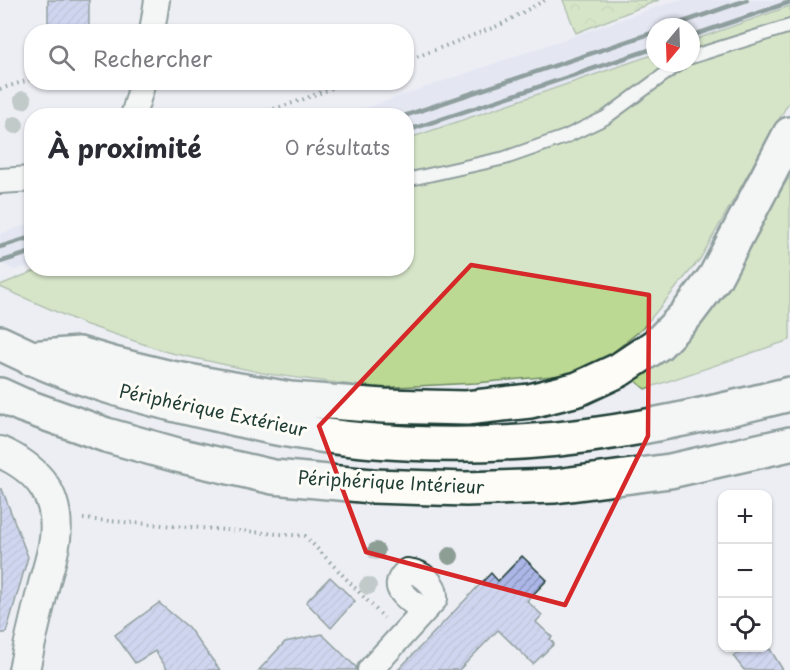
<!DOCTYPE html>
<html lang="fr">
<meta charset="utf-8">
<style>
:root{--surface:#fff;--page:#f7f7f7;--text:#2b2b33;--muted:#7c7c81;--line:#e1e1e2}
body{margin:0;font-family:"Playpen Sans",sans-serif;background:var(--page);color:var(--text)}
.controls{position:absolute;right:18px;bottom:18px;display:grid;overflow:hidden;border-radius:12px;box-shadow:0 2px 4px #0004}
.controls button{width:54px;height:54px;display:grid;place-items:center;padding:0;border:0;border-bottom:2px solid var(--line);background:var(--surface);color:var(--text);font:30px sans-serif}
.compass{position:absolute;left:646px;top:18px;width:54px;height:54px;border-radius:50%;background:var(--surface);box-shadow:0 2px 4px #0004;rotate:199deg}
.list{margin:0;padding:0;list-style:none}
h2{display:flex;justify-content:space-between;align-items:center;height:78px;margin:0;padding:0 24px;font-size:26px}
h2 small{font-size:20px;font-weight:400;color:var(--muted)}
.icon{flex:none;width:33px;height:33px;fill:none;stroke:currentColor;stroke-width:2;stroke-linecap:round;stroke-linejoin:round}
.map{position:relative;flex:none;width:790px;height:670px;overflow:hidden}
.search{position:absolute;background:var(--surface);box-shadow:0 2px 4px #0004;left:24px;top:24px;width:390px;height:66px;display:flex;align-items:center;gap:15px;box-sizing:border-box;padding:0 21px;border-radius:24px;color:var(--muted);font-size:22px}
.panel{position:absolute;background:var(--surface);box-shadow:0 2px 4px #0004;left:24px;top:108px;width:390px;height:168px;border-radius:24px}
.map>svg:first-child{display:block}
</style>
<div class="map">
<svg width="790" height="670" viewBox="0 0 790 670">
<defs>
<pattern id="forest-crowns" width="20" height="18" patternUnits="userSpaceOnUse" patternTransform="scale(1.5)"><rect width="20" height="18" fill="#bbd992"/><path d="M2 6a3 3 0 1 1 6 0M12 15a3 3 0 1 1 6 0" fill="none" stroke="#a0bb7e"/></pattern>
<pattern id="building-hatch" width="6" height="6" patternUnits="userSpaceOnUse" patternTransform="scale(1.5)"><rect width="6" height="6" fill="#acb7e8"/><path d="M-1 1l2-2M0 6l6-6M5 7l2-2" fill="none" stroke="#8b96bd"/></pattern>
</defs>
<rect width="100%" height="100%" fill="#edeef4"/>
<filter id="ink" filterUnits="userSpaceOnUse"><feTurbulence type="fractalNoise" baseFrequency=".0167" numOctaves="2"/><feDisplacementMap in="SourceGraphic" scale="12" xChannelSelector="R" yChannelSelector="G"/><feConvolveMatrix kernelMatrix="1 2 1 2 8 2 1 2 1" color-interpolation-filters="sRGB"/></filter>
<g filter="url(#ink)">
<path fill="#dadef0" d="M677,0H790V7L691,41V27H655V54L407,139L406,116H342Z
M31,223V266L14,270L0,263V234Z"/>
<path fill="#bbd992" stroke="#6d8b63" stroke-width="1.5" d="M790,6V100L700,259L642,329L606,358L574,374L476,383L376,388L268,374L167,352L84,324L0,287V285L42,268H406L407,139L655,54V63H691V41Z
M790,176V340L645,389L633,379L688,336L711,312L728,287L762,221Z"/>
<path fill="url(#forest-crowns)" stroke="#6d8b63" stroke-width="1.5" d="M563,0H659L576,33Z"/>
<path fill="url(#building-hatch)" stroke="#1f3d34" stroke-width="1.5" d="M48,0H89V32H48Z
M0,489H2L28,557L6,633H0Z
M522,556L547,580L527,601L542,615L536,622L552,637L550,639L554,644L533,664L498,630L459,670H398L491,573L498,581Z
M330,577L355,601L331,628L306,602Z
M159,603L188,627L220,670H168L155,651L135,663L115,635Z
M322,634L356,667V670H259L285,642Z
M747,648L770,649L783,670H744L733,656Z"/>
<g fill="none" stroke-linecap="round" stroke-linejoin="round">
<g stroke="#1f3d34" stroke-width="16">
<path id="service" d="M691,57L790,26
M406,180L505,158L565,137L605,118L680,63"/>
</g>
<g stroke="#1f3d34" stroke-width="28">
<path id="minor" d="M152,32L157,0
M133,116L143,82
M0,181L32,179
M370,670L435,599C436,583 422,572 407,571C389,588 404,594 418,607V617"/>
</g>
<g stroke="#1f3d34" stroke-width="34">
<path id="tertiary" d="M0,452C38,469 60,495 55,539C53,554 48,569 44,584C37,613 30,641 24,670"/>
</g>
<g stroke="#1f3d34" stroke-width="38">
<path id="motorway" d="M0,343C71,378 138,397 215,414C237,419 259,425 282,429C371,445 467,448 558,439C637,431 713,413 790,394
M30,358L79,354L113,364L171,378L290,399L383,406L466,408L530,401L578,389L619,370L658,344L687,314L715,277L790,134
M0,395L22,405L106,435L177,455L273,477L372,486L466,489L555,486L670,471L790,444"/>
</g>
<path stroke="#1f3d34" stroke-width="4" stroke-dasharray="1.5 4.5" stroke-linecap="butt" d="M406,61L500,25L545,0
M0,89L32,79
M251,116L296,102L348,82
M83,519L305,536L384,618"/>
<use href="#service" stroke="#fdfcf7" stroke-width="12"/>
<use href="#minor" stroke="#fdfcf7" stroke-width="24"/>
<use href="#tertiary" stroke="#fdfcf7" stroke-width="30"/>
<use href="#motorway" stroke="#fdfcf7" stroke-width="33"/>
<path stroke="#1f3d34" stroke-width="4.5" d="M669,27L747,0
M691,36L790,2
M404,116L655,32
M406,131L655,48
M0,247L32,237
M0,262L32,252"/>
</g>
<g fill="#8d9e95">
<circle cx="23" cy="100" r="9"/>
<circle cx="15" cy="125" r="9"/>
<circle cx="376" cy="551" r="9"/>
<circle cx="450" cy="556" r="9"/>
<circle cx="368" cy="586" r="9"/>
</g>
</g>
<path d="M0 0H790V670H0ZM471,265L649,295L648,436L565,605L366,552L319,426Z" fill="#edeef4" fill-opacity=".55" fill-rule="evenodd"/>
<path fill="none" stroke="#d62828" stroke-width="4.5" stroke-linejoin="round" d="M471,265L649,295L648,436L565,605L366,552L319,426Z"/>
<g text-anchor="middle" stroke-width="6" stroke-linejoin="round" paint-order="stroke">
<g font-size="18" fill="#1f3d34" stroke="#fdfcf7">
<text transform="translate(213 411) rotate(12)" y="6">Périphérique Extérieur</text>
<text transform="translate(391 483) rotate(3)" y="6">Périphérique Intérieur</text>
</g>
</g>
</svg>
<div class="controls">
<button>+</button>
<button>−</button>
<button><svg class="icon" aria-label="locate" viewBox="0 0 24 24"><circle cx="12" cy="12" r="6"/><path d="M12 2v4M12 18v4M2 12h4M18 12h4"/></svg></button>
</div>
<svg class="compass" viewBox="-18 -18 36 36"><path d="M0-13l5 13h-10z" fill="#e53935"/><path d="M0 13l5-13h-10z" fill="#7c7c81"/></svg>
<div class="search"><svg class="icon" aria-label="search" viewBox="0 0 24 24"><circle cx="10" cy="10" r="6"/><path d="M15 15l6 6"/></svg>Rechercher</div>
<section class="panel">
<h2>À proximité<small>0 résultats</small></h2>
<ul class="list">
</ul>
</section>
</div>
